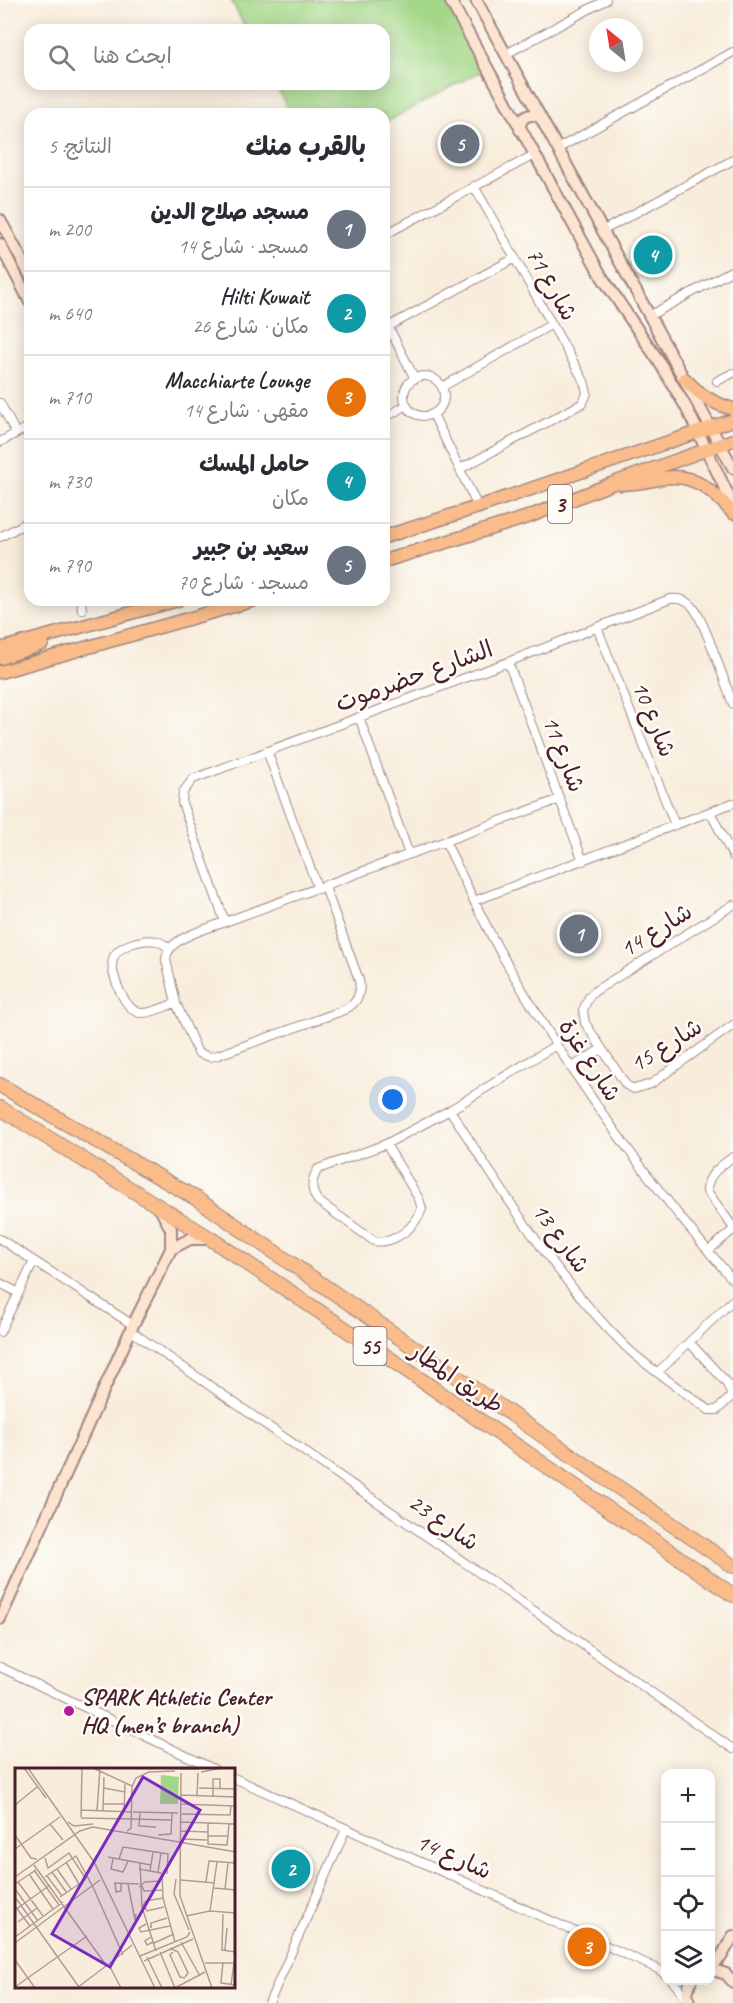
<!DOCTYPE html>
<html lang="ar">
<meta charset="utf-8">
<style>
:root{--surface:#fff;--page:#f7f7f7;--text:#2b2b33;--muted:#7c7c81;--line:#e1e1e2;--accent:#b5179e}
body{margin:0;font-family:Caveat,"Playpen Sans Arabic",sans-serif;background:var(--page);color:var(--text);direction:rtl}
.controls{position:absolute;right:18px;bottom:18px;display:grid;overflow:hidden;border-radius:12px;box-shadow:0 3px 15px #0003}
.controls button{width:54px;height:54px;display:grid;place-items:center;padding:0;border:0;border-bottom:2px solid var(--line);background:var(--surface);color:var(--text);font:30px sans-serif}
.compass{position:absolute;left:589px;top:18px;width:54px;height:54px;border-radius:50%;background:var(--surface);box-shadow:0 3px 15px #0003;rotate:330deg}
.you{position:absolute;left:393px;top:1100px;width:21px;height:21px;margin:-15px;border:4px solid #fff;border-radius:50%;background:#1a73e8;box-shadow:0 0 0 9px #1a73e833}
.badge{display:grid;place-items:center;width:39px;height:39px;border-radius:50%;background:var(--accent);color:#fff;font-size:20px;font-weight:700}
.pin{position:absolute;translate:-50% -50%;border:3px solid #fff;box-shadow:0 2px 6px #0006}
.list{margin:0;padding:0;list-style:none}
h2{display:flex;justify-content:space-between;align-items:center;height:78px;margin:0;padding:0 24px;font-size:26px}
h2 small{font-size:20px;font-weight:400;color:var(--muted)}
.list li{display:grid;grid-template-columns:39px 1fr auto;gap:18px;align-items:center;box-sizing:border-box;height:84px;padding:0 24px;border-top:2px solid var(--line)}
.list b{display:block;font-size:22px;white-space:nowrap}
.list p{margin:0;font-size:20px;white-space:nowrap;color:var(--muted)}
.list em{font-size:20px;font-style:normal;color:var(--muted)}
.icon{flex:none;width:33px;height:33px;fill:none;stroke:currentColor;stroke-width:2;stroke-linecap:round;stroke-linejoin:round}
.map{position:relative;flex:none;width:733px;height:2003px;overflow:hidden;direction:ltr}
.search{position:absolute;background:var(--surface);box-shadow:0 3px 15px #0003;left:24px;top:24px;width:366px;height:66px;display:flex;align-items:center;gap:15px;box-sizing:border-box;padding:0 21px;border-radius:18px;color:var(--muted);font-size:22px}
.panel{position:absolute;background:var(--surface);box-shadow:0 3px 15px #0003;left:24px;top:108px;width:366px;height:498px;border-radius:18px;direction:rtl}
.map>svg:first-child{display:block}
</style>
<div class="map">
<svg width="733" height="2003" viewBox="0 0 733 2003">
<rect width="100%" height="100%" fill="#fdfcf7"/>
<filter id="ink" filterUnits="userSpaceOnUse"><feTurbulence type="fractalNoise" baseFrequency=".0167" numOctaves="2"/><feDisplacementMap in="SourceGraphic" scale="12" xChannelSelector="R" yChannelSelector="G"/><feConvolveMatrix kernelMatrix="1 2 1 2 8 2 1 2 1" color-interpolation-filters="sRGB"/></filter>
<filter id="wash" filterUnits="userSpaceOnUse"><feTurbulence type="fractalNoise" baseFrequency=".008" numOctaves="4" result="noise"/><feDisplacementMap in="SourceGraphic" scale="24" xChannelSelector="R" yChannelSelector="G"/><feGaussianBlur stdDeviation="1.35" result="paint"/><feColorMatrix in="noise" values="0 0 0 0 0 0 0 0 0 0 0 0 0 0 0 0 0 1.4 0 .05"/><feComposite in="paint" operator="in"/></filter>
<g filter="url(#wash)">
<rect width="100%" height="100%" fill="#f8eddc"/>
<path fill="#a3d787" stroke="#767b59" stroke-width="1.5" d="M231,0H446L483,70L384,123V114H291L275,84H384V30H247Z"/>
</g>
<g filter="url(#ink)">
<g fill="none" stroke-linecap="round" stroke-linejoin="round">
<g stroke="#a18684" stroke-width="10">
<path id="street" d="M506,54L606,0
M557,149L733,52
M602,231L733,160
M384,235L534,155
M649,316L733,270
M388,326L415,379
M384,329L515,258
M404 396a20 20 0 1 1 40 0a20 20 0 1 1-40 0Z
M717,381L733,373
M442,387L552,324
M0,403L16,433
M433,414L478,507
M384,418L407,405
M0,442L30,426
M460,469L583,403L587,393L584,381L474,186
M0,537L30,521
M81,600L82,610
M597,627L675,825
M508,662L583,861
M359,717L409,854
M267,751L318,889
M710,812L733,856
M445,841C464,879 481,918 502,955C568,1071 645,1179 733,1280
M325,887L359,980C362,997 355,1006 339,1012L218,1055L210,1057L198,1053L176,1003L166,960C166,938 207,929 225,922L560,799
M474,901L733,803
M733,905L595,991L589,997L583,1010L585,1023L626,1085L634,1089L651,1084L733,1025
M225,922L182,803L183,792L193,779L508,662L670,599C678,598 686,600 692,606C704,618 725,684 733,704
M169,948C165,945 161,942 157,941C144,938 117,945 113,959C109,972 125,1012 141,1013C151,1014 166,1006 176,1003
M571,1068L601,1049
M450,1110C503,1192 555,1277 625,1346C650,1370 681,1389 709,1410H717L730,1398L731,1393L726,1382L690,1343
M386,1144L419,1199L422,1209C415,1227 394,1245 374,1241L318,1201C310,1190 311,1180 318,1169L386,1144L450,1110L556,1045
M733,1157C721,1166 707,1174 707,1191L733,1227
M0,1239L133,1325
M708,1251L733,1230
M0,1283L19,1293
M131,1331L733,1749
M0,1332L34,1261
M658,1372L733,1300
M0,1667L214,1769
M234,1778L658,1969L666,1975
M672,1980L686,1998
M269,2003L346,1829"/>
</g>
<g stroke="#a18684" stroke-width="14">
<path id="secondary" d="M450,0L602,277L658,360L686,407L733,505
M476,0L733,468
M520,130C519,117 530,111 541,118
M0,220L30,275
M0,244L30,302
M171,1249L190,1239H210
M0,1619L133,1325L171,1249V1229L159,1207
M710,1968L721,1957L733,1936
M710,1969L726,1974L733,1982
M689,2003L687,1993L691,1980"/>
</g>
<g stroke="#a18684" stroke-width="15">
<path id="primary" d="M685,379C698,394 714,404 733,409
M621,484C637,484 649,481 664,478C694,472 715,493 733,513
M384,537L478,507L733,420
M384,561L528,517L611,484L733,440
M0,649L178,600
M0,658L42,644
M0,672L255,600"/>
</g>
<g stroke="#a18684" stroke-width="16">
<path id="highway" d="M0,1085L197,1199L733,1566
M0,1108L211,1239L411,1373L733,1595"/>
</g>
<use href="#street" stroke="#fff" stroke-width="8"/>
<use href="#secondary" stroke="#fde4d0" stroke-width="10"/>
<use href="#primary" stroke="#f9bc8a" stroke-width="12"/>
<use href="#highway" stroke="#f9bc8a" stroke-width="14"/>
</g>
</g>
<circle fill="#b5179e" stroke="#fdfcf7" stroke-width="2" cx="69" cy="1711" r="6"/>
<g text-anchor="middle" stroke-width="5" stroke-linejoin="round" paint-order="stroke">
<g fill="#fdfcf7" stroke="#806168" stroke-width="1.5">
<rect x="548" y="485" width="24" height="38" rx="4.5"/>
<rect x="353.5" y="1327" width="33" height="38" rx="4.5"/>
</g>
<g font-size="22" font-weight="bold" fill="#4a1f2b">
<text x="560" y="512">3</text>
<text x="370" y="1354">55</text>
</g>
<g font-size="24" fill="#4a1f2b" stroke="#fdfcf7">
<text transform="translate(552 284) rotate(61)" y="8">شارع 71</text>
<text transform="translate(414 676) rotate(-20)" y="8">الشارع حضرموت</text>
<text transform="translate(654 719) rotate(68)" y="8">شارع 10</text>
<text transform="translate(564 754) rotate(69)" y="8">شارع 11</text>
<text transform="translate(656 930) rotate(-32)" y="8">شارع 14</text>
<text transform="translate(666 1045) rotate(-32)" y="8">شارع 15</text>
<text transform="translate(590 1060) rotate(57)" y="8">شارع غزة</text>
<text transform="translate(561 1238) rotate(54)" y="8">شارع 13</text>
<text transform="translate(457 1378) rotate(34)" y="8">طريق المطار</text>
<text transform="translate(444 1522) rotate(35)" y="8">شارع 23</text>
<text transform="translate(454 1856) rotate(24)" y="8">شارع 14</text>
</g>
<g font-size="24" font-weight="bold" fill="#4a1f2b" stroke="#fdfcf7" text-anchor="start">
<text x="81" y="1705">SPARK Athletic Center<tspan x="81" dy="28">HQ (men’s branch)</tspan></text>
</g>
</g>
<g transform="translate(15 1768)">
<rect width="220" height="220" fill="#f8eddc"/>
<path d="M146,7L164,9L163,36H145Z" fill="#a3d787"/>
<path fill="none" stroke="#b29b95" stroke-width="1.5" d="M9,0L31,30M13,0L79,94L140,220M78,0L117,18M165,1H184M186,4L207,0M166,5L165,128L197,220M89,20L110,24M184,20L221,21M166,27L221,29M182,28L183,5M198,28V11H205V21M88,36H110M165,36L221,38M0,37L22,19M66,42L116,44M82,43L85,0M88,43L89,9M109,44L110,16M118,44L163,45M125,44L124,58L141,59M167,46L215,47L216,38M66,49L67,0M66,50L116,51M117,51L156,52M53,54L59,58L78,56M166,54L221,56M193,55V76L212,77L214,56M35,56L48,72M112,63L116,60L117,19L121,10L134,4L160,3M166,63L193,64M0,67L16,90L22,91M143,67L156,66L157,45M193,68H213M167,71L192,72M0,81L45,49M93,89L136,97M30,90L33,100L54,85L71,111M98,91L96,101L108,104L113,93M104,91L108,79L153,86L152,106M51,94L64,116M125,95L127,139L141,183M19,97L91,197M42,101L56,121M124,101L146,105M19,102L44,137M135,103L138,84M37,104L52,125M143,104L146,85M147,105L148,130L160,174M14,106L38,141M32,108L47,128M0,109L65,63L78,59L221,84M30,109L61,88L78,119M161,111L159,126L174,162M166,112L200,115M3,114L28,148M191,114L194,93L221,95M0,116L21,102M106,116V123L101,124L100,115L124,116M113,116L120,152L121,146M127,118L129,123L147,122M78,119L108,187M124,119L130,114L146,113M199,120L221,122M0,121L23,153M210,121L213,95M0,129L64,219M45,129L70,112M0,138L15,158M127,139L131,133L148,130M130,139L132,143L149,139M0,142L35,117M195,143L202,94M208,146L207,182L221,184M171,148L195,143L221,145M3,154L22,140M131,156L124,160L126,164L155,158M136,160V155L152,150M0,169L48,134M136,169L130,173L132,177L138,174M166,174L185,208M0,175L85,112M139,175L159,166M155,180L163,184L173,205L170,209M210,182L212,160M145,184L160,220L190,204M158,184L155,187L165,209L170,210M125,188L172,169L175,164M132,189L147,220M0,192L20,220M129,193L178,171M208,194L206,215L221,217M190,195H221M94,196L117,177M95,199L106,220M216,217L219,195M0,219L72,168M62,220L91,198"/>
<path fill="#7b2cbf" fill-opacity="0.15" stroke="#7b2cbf" stroke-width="3" d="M128,9L185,42L95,199L37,166Z"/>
<rect width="220" height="220" fill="none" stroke="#4a1f2b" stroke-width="3"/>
</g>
</svg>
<div class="controls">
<button>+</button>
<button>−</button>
<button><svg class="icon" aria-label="locate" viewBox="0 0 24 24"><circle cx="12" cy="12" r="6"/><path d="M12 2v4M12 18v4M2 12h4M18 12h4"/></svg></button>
<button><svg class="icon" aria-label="layers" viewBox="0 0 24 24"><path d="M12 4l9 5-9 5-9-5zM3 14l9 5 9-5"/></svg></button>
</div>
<svg class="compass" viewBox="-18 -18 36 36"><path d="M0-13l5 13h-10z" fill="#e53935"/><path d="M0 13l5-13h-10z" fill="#7c7c81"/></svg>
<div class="you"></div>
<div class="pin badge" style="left:579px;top:934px;background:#6b7280">1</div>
<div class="pin badge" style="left:291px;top:1869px;background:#0f9aa8">2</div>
<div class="pin badge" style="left:587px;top:1947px;background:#e8710a">3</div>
<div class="pin badge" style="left:653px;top:255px;background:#0f9aa8">4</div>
<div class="pin badge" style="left:460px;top:144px;background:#6b7280">5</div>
<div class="search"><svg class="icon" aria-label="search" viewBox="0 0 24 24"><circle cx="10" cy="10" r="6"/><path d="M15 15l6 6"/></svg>ابحث هنا</div>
<section class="panel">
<h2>بالقرب منك<small>النتائج: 5</small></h2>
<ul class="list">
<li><span class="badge" style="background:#6b7280">1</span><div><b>مسجد صلاح الدين</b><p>مسجد · شارع 14</p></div><em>200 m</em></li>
<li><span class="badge" style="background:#0f9aa8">2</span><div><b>Hilti Kuwait</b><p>مكان · شارع 26</p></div><em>640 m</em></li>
<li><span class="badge" style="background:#e8710a">3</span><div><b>Macchiarte Lounge</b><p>مقهى · شارع 14</p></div><em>710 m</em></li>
<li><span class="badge" style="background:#0f9aa8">4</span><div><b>حامل المسك</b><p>مكان</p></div><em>730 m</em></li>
<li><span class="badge" style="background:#6b7280">5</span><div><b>سعيد بن جبير</b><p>مسجد · شارع 70</p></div><em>790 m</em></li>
</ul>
</section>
</div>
